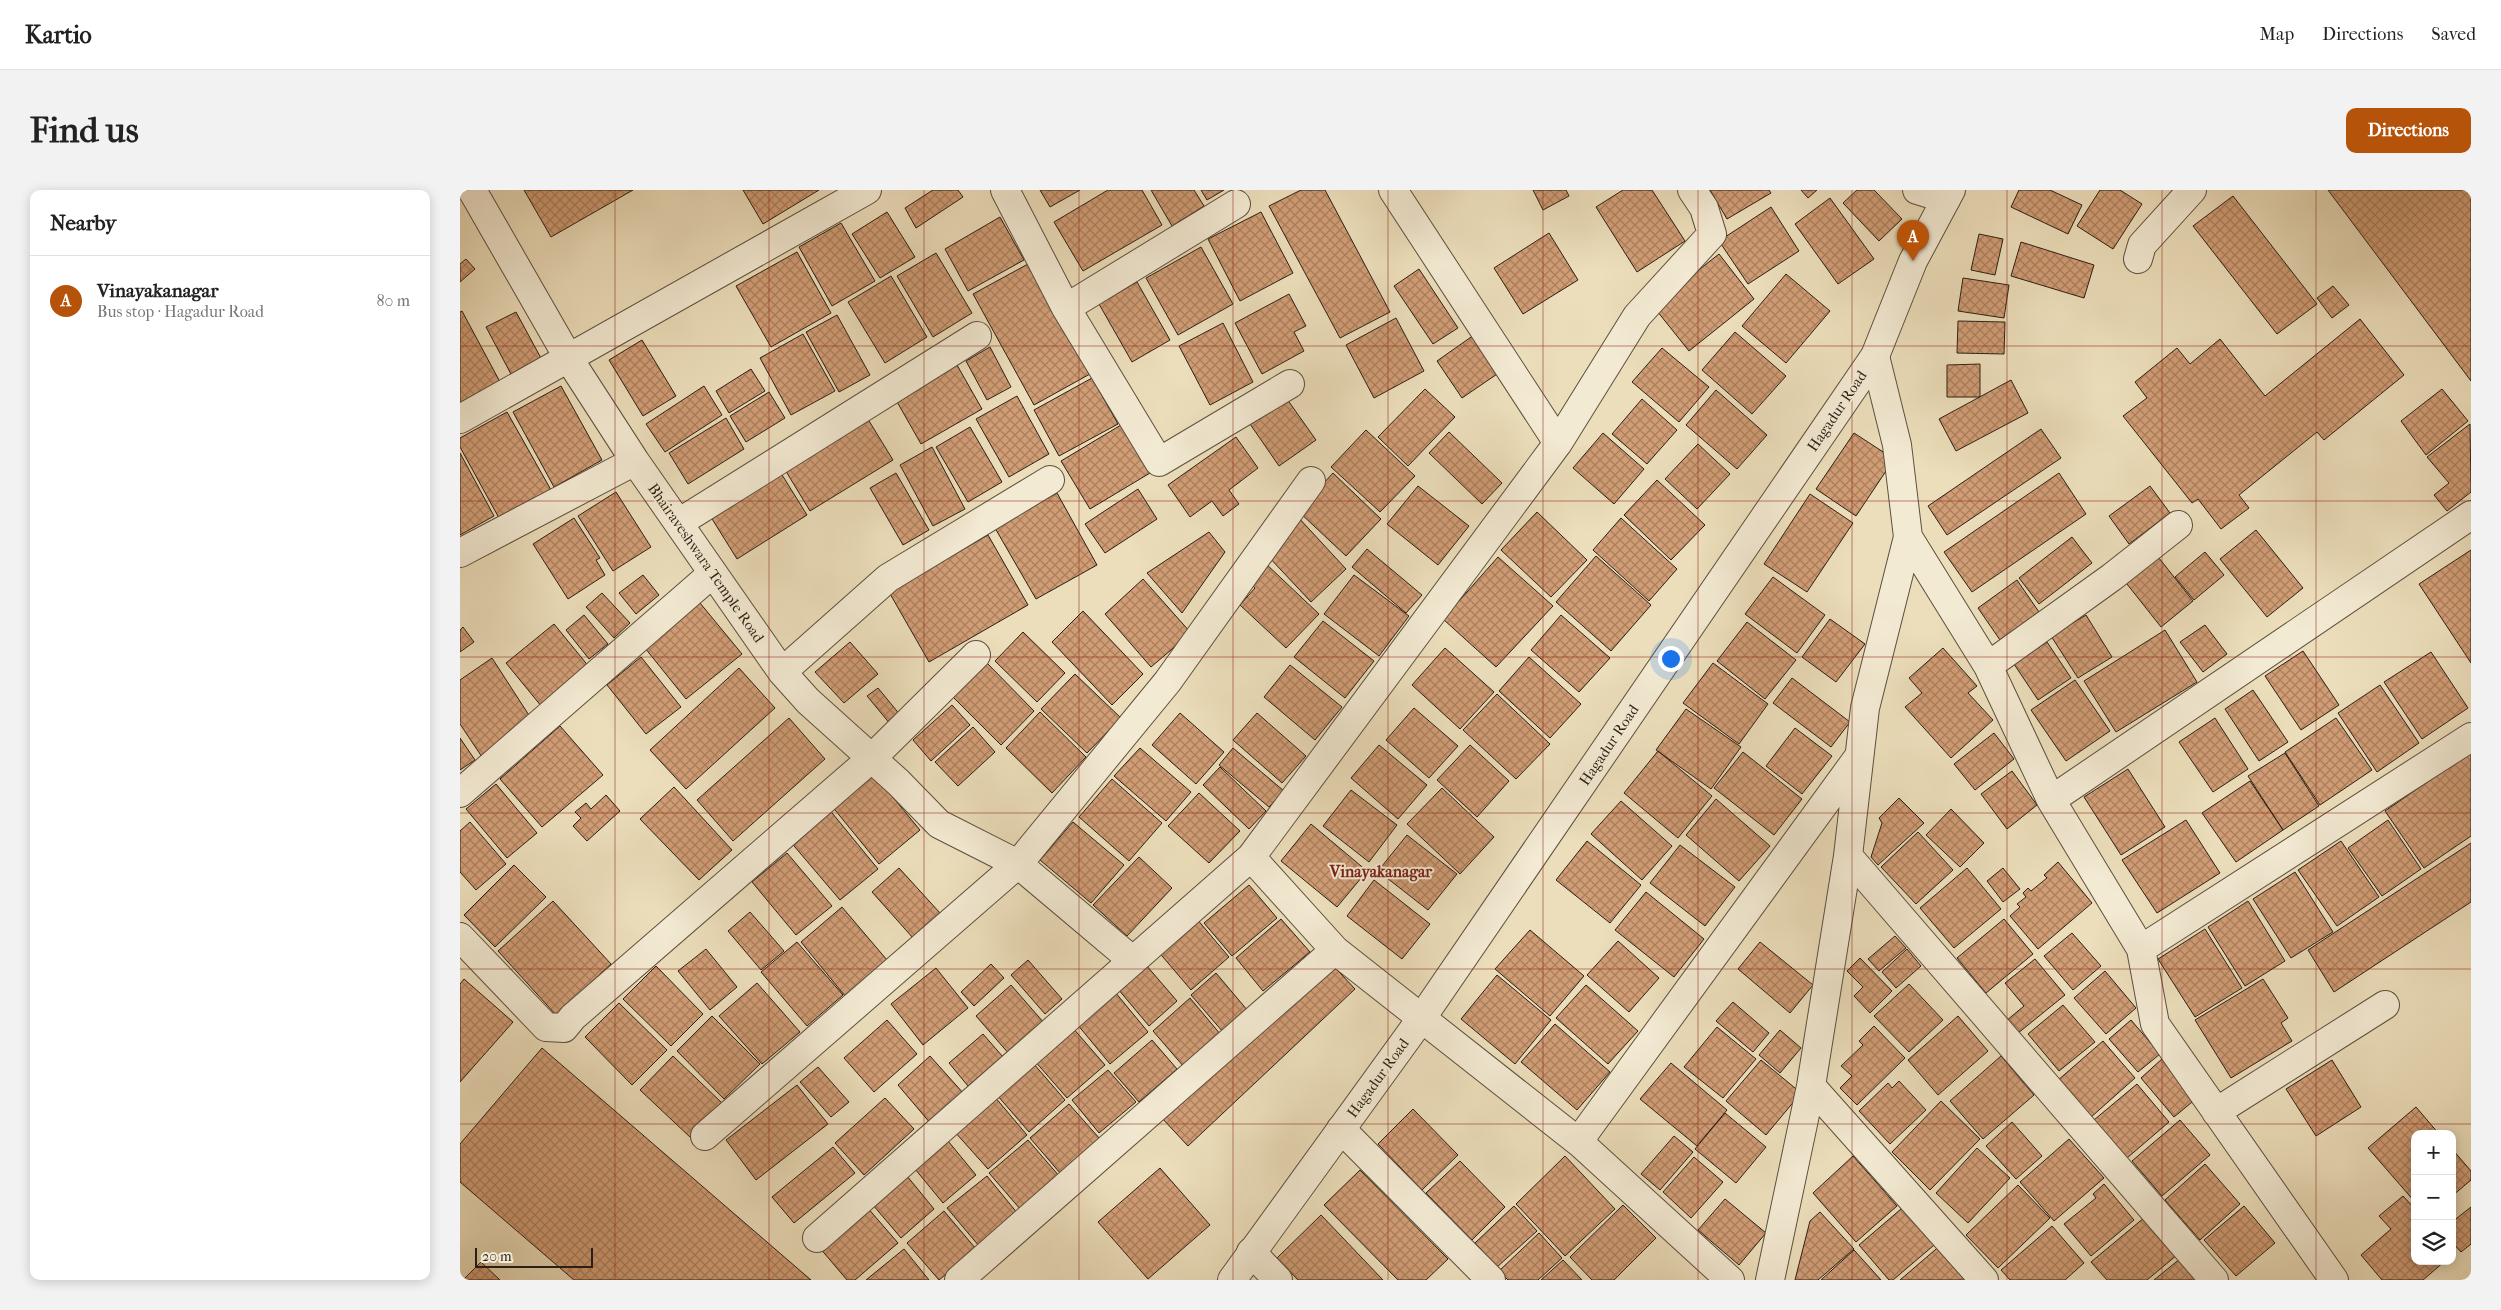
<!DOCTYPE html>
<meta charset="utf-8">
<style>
:root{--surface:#fff;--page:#f2f2f2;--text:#222;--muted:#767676;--line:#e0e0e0;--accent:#b45309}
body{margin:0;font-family:"IM FELL French Canon",serif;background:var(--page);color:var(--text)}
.controls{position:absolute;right:15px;bottom:15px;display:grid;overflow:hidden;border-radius:10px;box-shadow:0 2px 12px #0003}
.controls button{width:45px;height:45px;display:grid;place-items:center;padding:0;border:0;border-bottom:1px solid var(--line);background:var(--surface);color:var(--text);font:25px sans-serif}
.scale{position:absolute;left:15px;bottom:12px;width:118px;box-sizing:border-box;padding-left:5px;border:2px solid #2c1f15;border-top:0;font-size:14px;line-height:18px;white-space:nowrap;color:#2c1f15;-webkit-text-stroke:4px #f3ead3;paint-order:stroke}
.you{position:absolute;left:1210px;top:468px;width:18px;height:18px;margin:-12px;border:4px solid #fff;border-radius:50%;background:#1a73e8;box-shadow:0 0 0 8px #1a73e833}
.badge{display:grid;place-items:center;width:32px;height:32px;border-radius:50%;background:var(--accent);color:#fff;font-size:16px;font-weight:700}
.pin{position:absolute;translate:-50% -41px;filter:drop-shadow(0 1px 2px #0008)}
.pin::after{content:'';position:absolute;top:26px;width:18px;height:15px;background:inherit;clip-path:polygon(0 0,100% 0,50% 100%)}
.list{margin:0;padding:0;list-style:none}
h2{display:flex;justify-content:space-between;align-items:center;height:65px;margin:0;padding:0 20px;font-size:21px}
h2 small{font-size:16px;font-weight:400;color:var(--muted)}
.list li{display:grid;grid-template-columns:32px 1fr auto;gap:15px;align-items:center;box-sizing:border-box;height:90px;padding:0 20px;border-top:1px solid var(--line)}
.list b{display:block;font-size:19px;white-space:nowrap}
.list p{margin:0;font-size:16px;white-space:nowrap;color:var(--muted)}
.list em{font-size:16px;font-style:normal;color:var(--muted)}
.icon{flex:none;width:28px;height:28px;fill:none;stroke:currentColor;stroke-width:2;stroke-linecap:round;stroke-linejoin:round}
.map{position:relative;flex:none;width:2011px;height:1090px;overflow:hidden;border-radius:10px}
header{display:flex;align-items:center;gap:30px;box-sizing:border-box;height:70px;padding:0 25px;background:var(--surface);border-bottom:1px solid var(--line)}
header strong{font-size:24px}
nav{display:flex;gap:28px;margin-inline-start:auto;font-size:18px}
.intro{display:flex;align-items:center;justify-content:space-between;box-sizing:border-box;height:120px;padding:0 30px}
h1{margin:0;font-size:35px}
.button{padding:12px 22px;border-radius:10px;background:var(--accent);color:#fff;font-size:18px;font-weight:700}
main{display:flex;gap:30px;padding:0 30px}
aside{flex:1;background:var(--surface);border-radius:10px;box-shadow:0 2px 12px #0003}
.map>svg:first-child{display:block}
</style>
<header>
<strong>Kartio</strong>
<nav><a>Map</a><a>Directions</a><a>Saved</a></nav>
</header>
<div class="intro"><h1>Find us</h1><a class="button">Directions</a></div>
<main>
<aside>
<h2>Nearby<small></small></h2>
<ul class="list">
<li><span class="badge">A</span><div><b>Vinayakanagar</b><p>Bus stop · Hagadur Road</p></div><em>80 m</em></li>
</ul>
</aside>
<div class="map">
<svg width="2011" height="1090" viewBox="0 0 2011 1090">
<defs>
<pattern id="building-cross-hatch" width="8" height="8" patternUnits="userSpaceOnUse" patternTransform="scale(1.25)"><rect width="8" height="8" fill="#d19d75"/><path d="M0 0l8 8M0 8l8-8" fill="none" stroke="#aa7f5f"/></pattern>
</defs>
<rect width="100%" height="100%" fill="#ecdebb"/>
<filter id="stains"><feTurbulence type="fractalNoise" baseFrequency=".004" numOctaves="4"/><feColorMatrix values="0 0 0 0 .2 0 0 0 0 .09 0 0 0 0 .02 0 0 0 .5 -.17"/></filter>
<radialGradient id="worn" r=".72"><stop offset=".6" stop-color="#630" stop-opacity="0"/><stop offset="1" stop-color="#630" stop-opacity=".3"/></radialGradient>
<path fill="url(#building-cross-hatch)" stroke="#2c1f15" d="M64,0H173L91,47Z
M283,0H359L303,34Z
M473,0H498L503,7L456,38L445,18Z
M580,0H620L590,17Z
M648,0H682L702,35L623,81L594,32Z
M691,0H734L744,16L712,36Z
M741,0H764L747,10Z
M841,0H865L930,122L880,148L809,16Z
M1073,0H1106L1109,6L1083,20Z
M1163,0H1192L1225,51L1177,82L1136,17Z
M1250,0H1309L1311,3L1267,29Z
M1341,0H1357L1348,8Z
M1397,0H1414L1442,29L1419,51L1383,13Z
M1559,0H1590L1622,15L1608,44L1551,17Z
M1640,0H1660L1682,14L1653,59L1617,36Z
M1868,0H2011V191Z
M1773,6L1857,114L1817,144L1733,36Z
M1370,8L1414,69L1378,94L1335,34Z
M1311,17L1339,61L1288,94L1259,51Z
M427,22L455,67L420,88L392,44Z
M801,22L833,83L780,111L748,49Z
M540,27L564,70L508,101L485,59Z
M381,33L415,91L372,116L339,57Z
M1089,43L1118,90L1063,124L1034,78Z
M1519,44L1543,49L1535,85L1511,80Z
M1561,52L1634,75L1624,108L1551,86Z
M741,57L773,114L718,145L686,88Z
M337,62L371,123L311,157L276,96Z
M476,63L512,123L473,147L437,86Z
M1259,64L1294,109L1229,161L1193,116Z
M6,69L15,79L0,92V74Z
M568,74L630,184L574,215L513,104Z
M959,79L998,138L973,154L934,96Z
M1326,84L1370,121L1326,173L1282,136Z
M431,86L467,147L425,173L388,112Z
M1503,88L1549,95L1544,128L1498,121Z
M677,92L710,150L672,172L639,114Z
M1873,96L1889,115L1872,128L1857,108Z
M829,104L846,136L834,142L844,161L802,184L775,133Z
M2,121L40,192L0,213V122Z
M56,122L82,170L52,186L26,137Z
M377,125L410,185L379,202L346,142Z
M936,128L964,181L914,208L886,155Z
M1900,129L1944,185L1864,250L1857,242L1779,305L1789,318L1761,339L1738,309L1732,313L1663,226L1687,208L1675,192L1717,158L1730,174L1760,149L1805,206Z
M1498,131L1545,132L1544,164L1497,163Z
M763,133L793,192L750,215L719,156Z
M1275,142L1326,186L1292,224L1242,180Z
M343,144L375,201L331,225L300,168Z
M1014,145L1040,182L1002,208L977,171Z
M182,150L216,206L183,226L149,170Z
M530,157L551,197L527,210L506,171Z
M1202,158L1249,197L1219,232L1172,192Z
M1520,174V207H1487V175Z
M497,175L522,219L461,254L436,210Z
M291,179L305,201L269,223L256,201Z
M632,188L658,234L599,266L574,220Z
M1551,190L1568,223L1496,261L1479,229Z
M101,196L142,270L94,297L53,222Z
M244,196L262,225L205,262L186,234Z
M965,199L995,227L948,276L918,247Z
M1982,199L2008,231L1966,265L1941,231Z
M1256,200L1307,245L1277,279L1226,235Z
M309,202L325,228L286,252L270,226Z
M557,206L589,264L549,287L516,229Z
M827,209L856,250L819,276L790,234Z
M1182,209L1217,240L1187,274L1152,244Z
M47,222L91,300L39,328L0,257V248Z
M406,226L433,270L350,321L324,278Z
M266,228L284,259L228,294L209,263Z
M2010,234L2011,302L1987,321L1974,305L1989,293L1967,267Z
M661,235L690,283L630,319L601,271Z
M510,237L542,292L508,312L476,257Z
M1581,239L1601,268L1487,345L1468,316Z
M906,240L955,286L920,322L871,277Z
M989,242L1042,293L1022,314L969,263Z
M1143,243L1184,279L1154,314L1113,278Z
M1394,243L1434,269L1396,326L1356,299Z
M776,247L798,278L769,300L779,314L763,326L752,311L730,327L708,295Z
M1238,254L1270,284L1237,319L1205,289Z
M472,257L505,319L473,336L440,275Z
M0,263L34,326L0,345Z
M319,280L347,325L277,369L249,324Z
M436,283L469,340L443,355L410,298Z
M873,283L921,329L886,366L838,321Z
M1599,283L1626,324L1512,402L1484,362Z
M1197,290L1245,335L1211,370L1164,325Z
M958,296L1009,336L978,375L927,334Z
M1690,296L1710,323L1669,354L1649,326Z
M678,299L697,329L645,363L625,334Z
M156,302L191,357L153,381L118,326Z
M597,303L637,375L576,409L535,338Z
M1350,304L1393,333L1347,402L1304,374Z
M1077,322L1127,370L1091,407L1041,360Z
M837,326L886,379L851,412L807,365Z
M114,328L140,368L136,370L145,385L108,409L73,354Z
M1161,328L1217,379L1189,411L1133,360Z
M1796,340L1843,398L1807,427L1760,369Z
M749,342L765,362L722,423L687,383Z
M528,345L568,415L469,472L429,402Z
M1612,347L1632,373L1579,414L1559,388Z
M907,359L962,405L946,423L892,377Z
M2011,360V473L1959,394Z
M1745,362L1764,385L1734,410L1715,387Z
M1695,363L1733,411L1701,437L1663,389Z
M1136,366L1191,415L1151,461L1096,412Z
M1038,367L1093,416L1036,477L983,429Z
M804,372L859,424L826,458L780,415L795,398L787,391Z
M183,385L199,405L176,424L159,403Z
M894,385L949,426L919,466L864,424Z
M1313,387L1365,425L1337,463L1285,424Z
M683,389L731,443L691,477L645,424Z
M1557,390L1579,422L1540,450L1518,418Z
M142,403L170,433L154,448L126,417Z
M240,413L282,464L226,509L185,458Z
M623,421L683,484L652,515L592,452Z
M124,425L148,454L129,469L106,440Z
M1101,425L1150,468L1119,502L1071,460Z
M1626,425L1652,467L1618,488L1591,446Z
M1370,429L1405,454L1376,492L1342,467Z
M863,431L914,471L885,508L834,467Z
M1287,432L1336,470L1305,509L1257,471Z
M94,434L130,478L82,517L46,473Z
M1745,435L1767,464L1743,482L1720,452Z
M3,437L14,452L0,462V440Z
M1705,440L1737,492L1656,542L1624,491Z
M563,442L605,483L577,512L535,471Z
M390,452L418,484L384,513L355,482Z
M1587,452L1611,488L1578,510L1554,474Z
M985,458L1034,502L1000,539L952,495Z
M1483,458L1517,496L1508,503L1533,530L1491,568L1445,517L1462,503L1449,488Z
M1843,461L1879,515L1841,540L1805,486Z
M1971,462L2008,518L1962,549L1924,492Z
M181,467L221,517L186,544L147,495Z
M1069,467L1121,514L1090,548L1039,501Z
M32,468L74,533L22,567L0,534V490Z
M526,472L574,521L541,555L491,505Z
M1253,473L1308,514L1279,554L1223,513Z
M830,475L882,517L855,550L804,507Z
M279,478L315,518L226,599L190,560Z
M615,484L661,528L627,563L581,519Z
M1332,488L1390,532L1371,557L1313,513Z
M1615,490L1650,541L1606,571L1571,520Z
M1920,495L1959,553L1917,582L1878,523Z
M418,498L441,526L431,535L407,506Z
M1793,500L1828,552L1799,571L1765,519Z
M1037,504L1090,554L1056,589L1003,540Z
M492,515L510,535L471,571L453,550Z
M954,518L998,556L969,588L926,550Z
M1226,519L1281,557L1251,599L1196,560Z
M580,522L626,567L592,603L546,558Z
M720,523L764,562L736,594L692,555Z
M797,523L846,566L822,593L773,550Z
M329,528L365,569L273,651L237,610Z
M1755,528L1788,579L1753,602L1719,552Z
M1876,528L1912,580L1860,615L1825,562Z
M100,536L143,585L82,637L40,589Z
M513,537L535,562L498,596L475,572Z
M1335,538L1372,566L1342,604L1306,576Z
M1534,543L1554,569L1515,600L1494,574Z
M0,548L15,570L0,580Z
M919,555L967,595L938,629L891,588Z
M1010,555L1049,591L1017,627L977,590Z
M680,558L731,602L706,631L654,586Z
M773,558L824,601L809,617L759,575Z
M1198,561L1252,606L1218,648L1164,603Z
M1283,562L1342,609L1314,645L1254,598Z
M2011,562V646L1964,678L1925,621Z
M1825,563L1859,616L1823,640L1788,586Z
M760,577L806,621L789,639L743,595Z
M1668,579L1705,637L1661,665L1624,607Z
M1552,581L1577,615L1547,639L1521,604Z
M412,582L460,640L419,674L371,615Z
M652,589L702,633L669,671L619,627Z
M1790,591L1823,640L1776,672L1742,623Z
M36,594L77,643L47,668L6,619Z
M214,597L272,660L239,690L180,629Z
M982,598L1034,647L1000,684L947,634Z
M891,600L937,635L909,672L863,636Z
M739,603L780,641L749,673L708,636Z
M146,605L160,621L127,651L113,636L121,628L115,622L126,613L131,619Z
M1439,608L1464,633L1418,675L1411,667L1422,633L1419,628Z
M1256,609L1310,656L1279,691L1226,645Z
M1161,611L1212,656L1182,690L1131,644Z
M368,618L418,679L380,710L329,650Z
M1491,619L1524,653L1500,677L1466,645Z
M1726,630L1760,683L1697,723L1662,670Z
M1928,630L1961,679L1922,706L1888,658Z
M10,632L46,674L16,700L0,682V641Z
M613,632L664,675L631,713L580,670Z
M851,634L907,681L877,717L821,671Z
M1458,642L1493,680L1456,714L1421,677Z
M947,645L997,684L968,720L918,681Z
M1127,651L1181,695L1150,733L1096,690Z
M1881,651L1919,707L1877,736L1838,680Z
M2011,653V712L1874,802L1848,760Z
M1220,655L1275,697L1245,736L1190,693Z
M327,663L372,716L336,745L292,692Z
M679,667L712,698L667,746L633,715Z
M1598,672L1632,713L1578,759L1550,726L1560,717L1557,714L1566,707L1563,703L1568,698L1571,701L1587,688L1584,685Z
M54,675L86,707L35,757L4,725Z
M439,678L480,723L453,748L412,702Z
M1507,678L1541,719L1494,758L1460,718Z
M1543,678L1560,699L1543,712L1527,691Z
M1835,682L1873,742L1831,768L1793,709Z
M914,690L970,734L942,769L887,726Z
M789,695L817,728L772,766L744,733Z
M1186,702L1244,749L1214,787L1155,740Z
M93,711L151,774L96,825L38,761Z
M1788,711L1825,771L1785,796L1748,737Z
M382,717L427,770L385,806L341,752Z
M290,722L324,761L301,780L268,741Z
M736,728L769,767L731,800L697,760Z
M821,729L850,762L803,801L776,768Z
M1544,729L1573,764L1526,803L1497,768Z
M1745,739L1782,798L1735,827L1698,769Z
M1070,740L1124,786L1090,826L1035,779Z
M1612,743L1641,776L1613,800L1584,766Z
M1435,746L1446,758L1419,781L1408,769Z
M1158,751L1199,788L1169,822L1127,785Z
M337,752L383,805L347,836L301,782Z
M1300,752L1353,795L1330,823L1278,779Z
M246,759L277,797L250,820L218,781Z
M1447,759L1461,776L1436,798L1422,782Z
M1400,768L1432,801L1410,823L1394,806L1403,797L1387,781Z
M867,769L895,799L728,956L700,926Z
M1575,769L1605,805L1557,844L1546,831L1564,816L1545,793Z
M568,770L602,809L585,824L551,785Z
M531,774L544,788L514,816L501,802Z
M686,775L717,811L689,836L658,799Z
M196,776L243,824L211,856L163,809Z
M476,778L508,818L463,855L431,814Z
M1645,781L1676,818L1646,844L1614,808Z
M756,783L788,821L763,842L731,805Z
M1037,785L1091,830L1055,874L1001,829Z
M4,789L53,832L0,892V794Z
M1803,789L1828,828L1821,833L1832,851L1771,888L1735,830Z
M297,793L340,842L302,874L259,826Z
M1449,794L1483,830L1449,862L1414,826Z
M551,795L585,834L550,865L516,826Z
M1126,795L1178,841L1148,874L1096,828Z
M655,802L688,842L650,874L617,834Z
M730,808L761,845L724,877L693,841Z
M1273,812L1309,843L1293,862L1256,831Z
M159,813L207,860L172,895L125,847Z
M1603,815L1635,852L1599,881L1568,844Z
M252,826L300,874L264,909L217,861Z
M1498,826L1528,861L1478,905L1448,870Z
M427,830L457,864L414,902L384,868Z
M1671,830L1700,864L1678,882L1649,849Z
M1095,834L1150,882L1117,920L1061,872Z
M1414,836L1445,868L1397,915L1380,898L1392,886L1381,876L1403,855L1399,851Z
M612,837L645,875L607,908L574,870Z
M1257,837L1296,869L1263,908L1224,877Z
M1320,840L1341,858L1320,883L1299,865Z
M523,844L543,867L508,896L489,873Z
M692,850L717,879L679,912L654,883Z
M1643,851L1675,888L1630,928L1597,891Z
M82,858L351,1090H114L0,992V954Z
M213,866L263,914L231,948L180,900Z
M470,866L504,904L471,934L438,895Z
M1541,866L1574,905L1523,949L1490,911Z
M1703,868L1737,908L1714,927L1681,888Z
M1301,870L1341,903L1306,945L1266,911Z
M1872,870L1901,917L1856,946L1826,899Z
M573,873L605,910L569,942L537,905Z
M1211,873L1267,920L1237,956L1180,909Z
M358,877L389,912L371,927L340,892Z
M648,880L676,912L639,943L612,910Z
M1439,891L1466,920L1430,954L1399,921L1428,893L1432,898Z
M1677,894L1709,932L1667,968L1634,930Z
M337,895L368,934L296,990L266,950Z
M534,906L567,945L528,979L494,941Z
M425,908L454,939L404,985L375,953Z
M1481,911L1520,949L1470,1000L1432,962Z
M609,914L640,949L600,983L570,948Z
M1956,917L1979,944H1955V1012L1908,958Z
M953,919L998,965L962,1000L918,954Z
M1265,923L1306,957L1276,993L1235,959Z
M1720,930L1750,965L1702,1006L1672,971Z
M1552,932L1582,966L1556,989L1526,956Z
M1214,946L1233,962L1200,1000L1181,984Z
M1609,949L1644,988L1594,1031L1560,992Z
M568,950L600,987L561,1020L529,983Z
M488,951L516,985L483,1013L455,979Z
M373,957L395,983L334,1033L312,1007Z
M1517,958L1550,988L1508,1033L1476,1003Z
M1992,959L2011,981V990L1992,1006Z
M1105,966L1155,1019L1105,1066L1056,1014Z
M1393,966L1437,1016L1396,1052L1353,1003Z
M1234,967L1263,992L1231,1028L1203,1002Z
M1000,971L1045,1017L1012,1050L966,1003Z
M1745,974L1780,1014L1740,1050L1705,1010Z
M700,978L750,1035L688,1089L638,1032Z
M900,980L988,1069L966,1090H938L864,1015Z
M447,986L474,1019L441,1048L413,1015Z
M527,986L558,1024L519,1056L487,1018Z
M1644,994L1674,1030L1631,1066L1604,1034L1636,1008L1633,1004Z
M1558,995L1590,1028L1538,1078L1506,1045Z
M1943,1006L1955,1019V1071H1985L1963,1090H1922L1901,1065L1931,1039L1919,1026Z
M1265,1009L1306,1043L1279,1075L1238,1040Z
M1448,1013L1480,1050L1433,1090H1429L1399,1055Z
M1163,1015L1196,1048L1154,1090H1132L1110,1067Z
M406,1016L438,1053L395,1090H387L359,1057Z
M1054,1016L1077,1041L1037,1077L1015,1053Z
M1784,1016L1815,1053L1776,1086L1744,1050Z
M2011,1017V1054L2001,1062L1992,1052V1032Z
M484,1021L516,1059L479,1090L447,1053Z
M1360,1022L1394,1059L1358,1090H1335L1350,1031Z
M861,1025L923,1090H838L817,1068Z
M1685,1027L1717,1065L1687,1090H1647L1631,1072Z
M1592,1036L1624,1073L1605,1090H1550L1541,1080Z
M1079,1043L1102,1068L1078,1090H1048L1039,1081Z
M1482,1054L1512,1090H1440Z
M444,1059L469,1090H406Z
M1394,1060L1421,1090H1361Z
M1721,1068L1738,1090H1694Z
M1103,1070L1122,1090H1081Z
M21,1072L40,1090H3Z"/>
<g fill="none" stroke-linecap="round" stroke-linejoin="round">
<g stroke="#5c4f3e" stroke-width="30">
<path id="minor" d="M12,0L109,169L175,271L322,482L348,511L438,592L479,634L558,674L672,770
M545,0L606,118L699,272L830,194
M933,0L1098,253
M1457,0L1486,9
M1678,69L1682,55L1732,0
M606,118L776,14
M0,229L407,0
M220,332L517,146
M1448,347L1528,476L1591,610L1681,759L2011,547
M0,363L175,271
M1528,476L1652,387L1718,335
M322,482L428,388L590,290
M0,603L253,383
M1591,610L2011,325
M1388,666L1754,1090
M791,667L875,760L1120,953L1270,1090
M0,747L86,837L104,838L113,827L412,568L516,465
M1681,759L1695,834L1874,1090
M1351,896L1524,1090
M1756,922L1925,815
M881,939L1031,1090
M245,946L558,674L708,491L851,291
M1120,953L1126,941L1397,569
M357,1048L791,667L1098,253L1177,126L1252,44L1244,18L1232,0
M791,1062L818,1090
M499,1090L875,760
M1310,1090L1351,896L1388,666L1405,518L1448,347L1437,255L1415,166"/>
</g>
<g stroke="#5c4f3e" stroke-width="30">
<path id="tertiary" d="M772,1090L961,829L1415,166L1453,71L1491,0"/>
</g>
<use href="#minor" stroke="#f3ead3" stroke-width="28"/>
<use href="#tertiary" stroke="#f3ead3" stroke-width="28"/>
</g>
<path fill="none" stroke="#8f2418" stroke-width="1" stroke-opacity="0.55" d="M155,0V1090M309,0V1090M464,0V1090M619,0V1090M773,0V1090M928,0V1090M1083,0V1090M1238,0V1090M1392,0V1090M1547,0V1090M1702,0V1090M1856,0V1090M0,156H2011M0,311H2011M0,467H2011M0,623H2011M0,779H2011M0,934H2011"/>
<g text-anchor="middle" stroke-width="4" stroke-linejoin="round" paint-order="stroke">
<g font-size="15" fill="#2c1f15" stroke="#f3ead3">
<text transform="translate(1377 221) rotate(-56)" y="5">Hagadur Road</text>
<text transform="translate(246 373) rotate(55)" y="5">Bhairaveshwara Temple Road</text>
<text transform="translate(1149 555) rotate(-56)" y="5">Hagadur Road</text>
<text transform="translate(918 888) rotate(-54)" y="5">Hagadur Road</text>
</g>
<g font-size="16" font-weight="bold" fill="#7a1f14" stroke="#f3ead3">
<text x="921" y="687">Vinayakanagar</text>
</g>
</g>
<rect width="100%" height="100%" filter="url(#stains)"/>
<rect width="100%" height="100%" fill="url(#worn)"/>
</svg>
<div class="controls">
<button>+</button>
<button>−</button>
<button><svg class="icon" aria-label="layers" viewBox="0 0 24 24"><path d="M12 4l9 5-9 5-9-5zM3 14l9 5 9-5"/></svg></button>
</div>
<div class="scale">20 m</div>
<div class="you"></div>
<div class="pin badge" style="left:1453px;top:71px">A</div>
</div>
</main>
